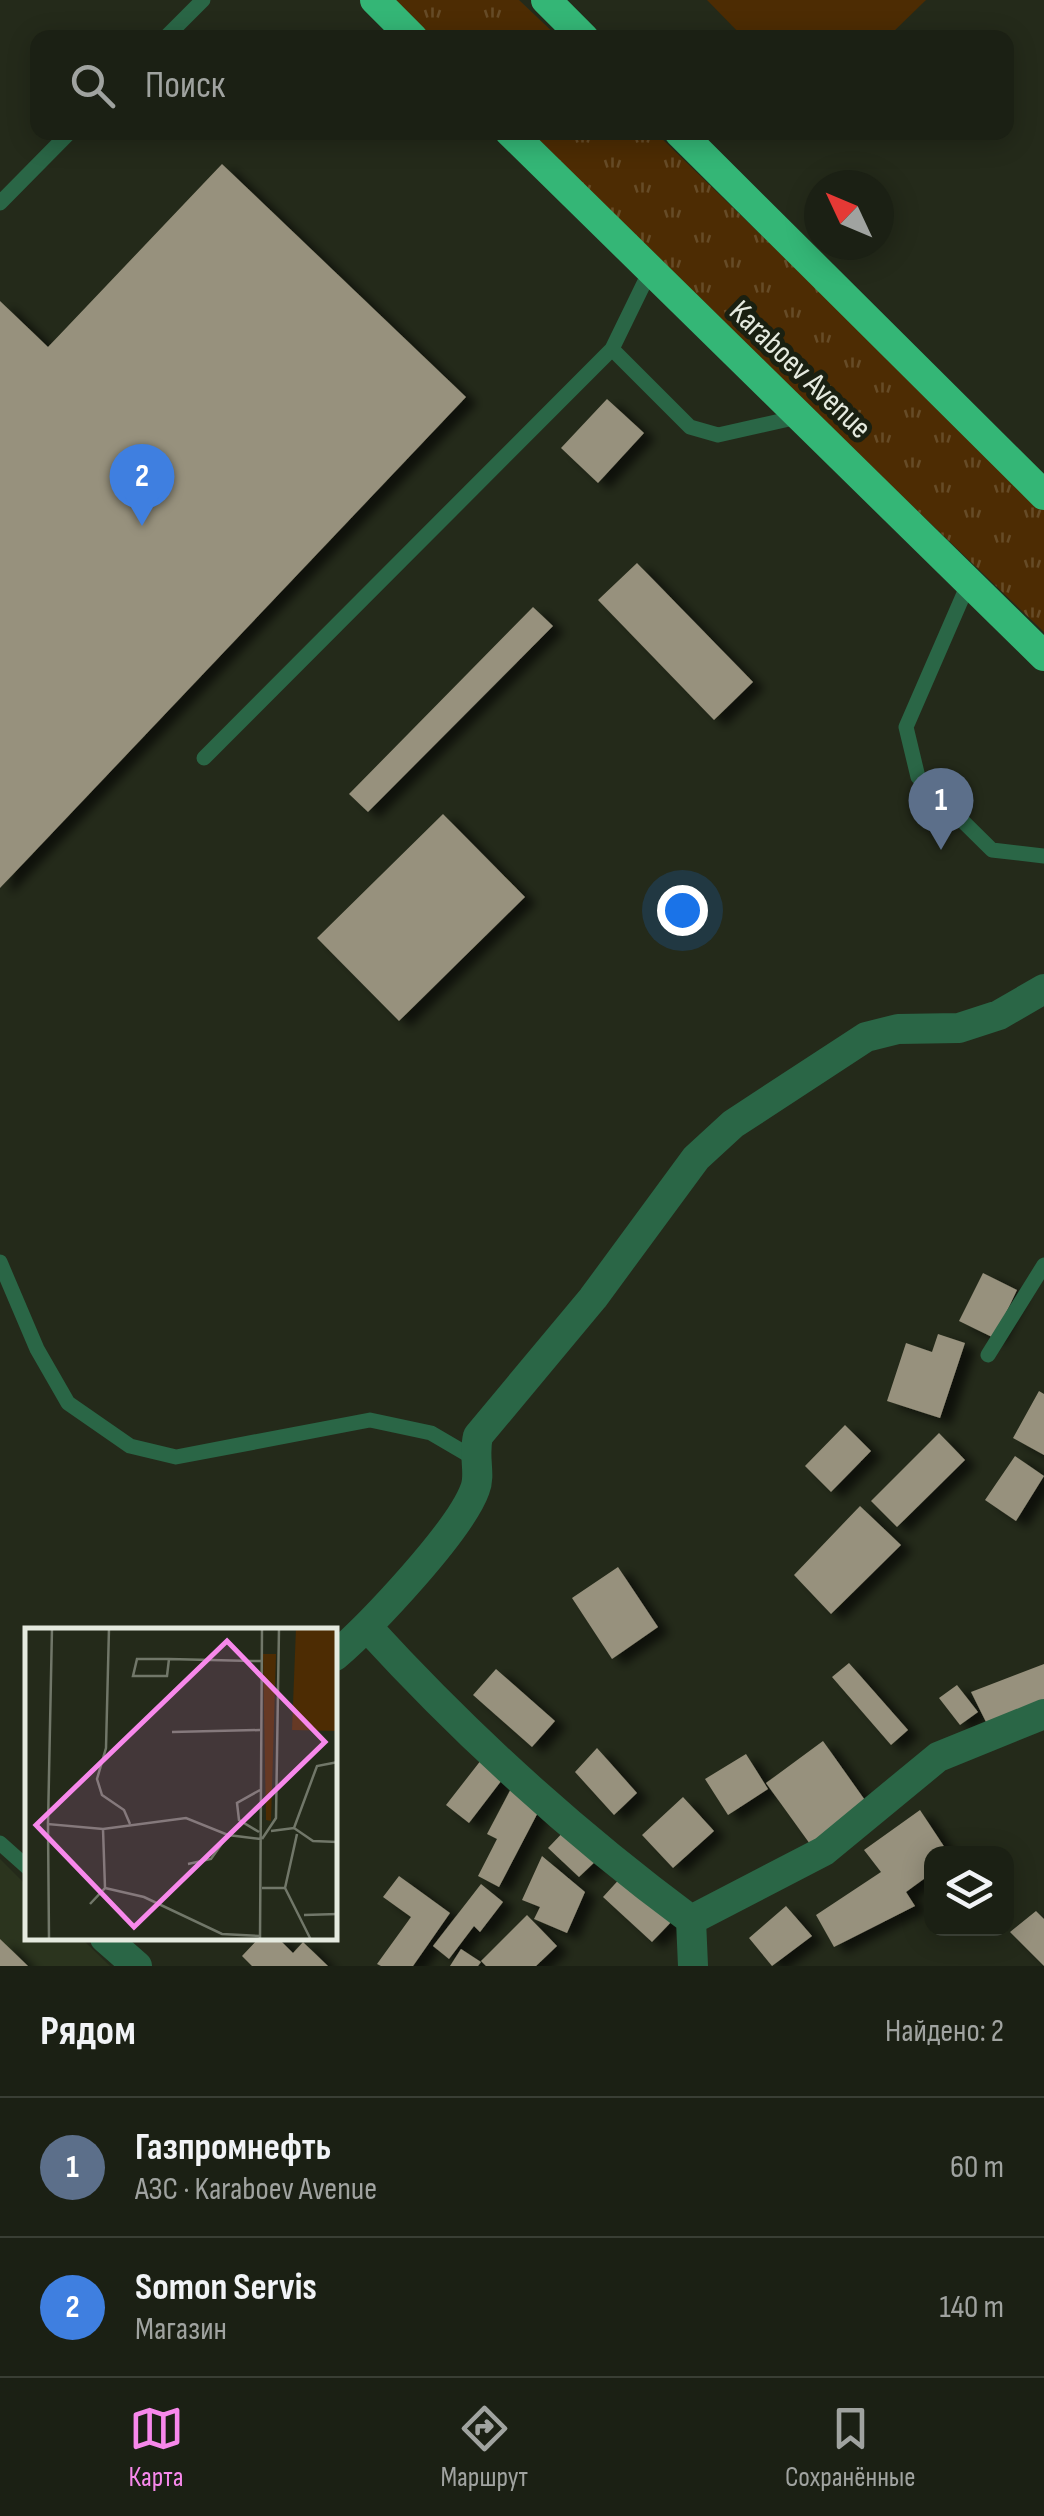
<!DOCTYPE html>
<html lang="ru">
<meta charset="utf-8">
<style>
:root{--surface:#1b2014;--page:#24281d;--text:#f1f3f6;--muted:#a0a3a0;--line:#393e34;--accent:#f788eb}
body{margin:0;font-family:"Sofia Sans Condensed",sans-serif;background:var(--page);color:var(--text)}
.controls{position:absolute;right:30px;bottom:30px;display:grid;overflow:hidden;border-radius:20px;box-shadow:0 5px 25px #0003}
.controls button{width:90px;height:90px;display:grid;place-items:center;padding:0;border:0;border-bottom:2px solid var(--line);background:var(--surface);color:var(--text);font:50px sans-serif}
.compass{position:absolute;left:804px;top:170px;width:90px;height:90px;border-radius:50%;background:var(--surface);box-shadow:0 5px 25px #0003;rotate:314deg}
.you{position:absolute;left:682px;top:910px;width:35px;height:35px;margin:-25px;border:8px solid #fff;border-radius:50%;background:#1a73e8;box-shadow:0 0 0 15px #1a73e833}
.badge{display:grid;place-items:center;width:65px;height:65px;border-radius:50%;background:var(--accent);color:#fff;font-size:32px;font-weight:700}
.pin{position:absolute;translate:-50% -82px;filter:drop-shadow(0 2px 5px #0008)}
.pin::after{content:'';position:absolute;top:52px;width:35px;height:30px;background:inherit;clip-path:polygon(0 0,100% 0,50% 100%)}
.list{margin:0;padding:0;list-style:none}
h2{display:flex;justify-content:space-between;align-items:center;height:130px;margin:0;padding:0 40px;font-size:42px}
h2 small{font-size:32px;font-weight:400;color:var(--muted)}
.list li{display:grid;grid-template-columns:65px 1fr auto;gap:30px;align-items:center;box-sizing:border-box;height:140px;padding:0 40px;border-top:2px solid var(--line)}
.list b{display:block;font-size:38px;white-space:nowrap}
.list p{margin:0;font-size:32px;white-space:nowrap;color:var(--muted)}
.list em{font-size:32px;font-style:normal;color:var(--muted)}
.icon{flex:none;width:55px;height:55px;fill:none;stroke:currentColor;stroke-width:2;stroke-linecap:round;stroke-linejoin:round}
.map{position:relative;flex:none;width:1044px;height:1966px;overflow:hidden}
.search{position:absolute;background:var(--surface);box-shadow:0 5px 25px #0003;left:30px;right:30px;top:30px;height:110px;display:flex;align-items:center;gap:25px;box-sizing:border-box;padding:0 35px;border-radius:20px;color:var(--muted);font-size:38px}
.sheet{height:410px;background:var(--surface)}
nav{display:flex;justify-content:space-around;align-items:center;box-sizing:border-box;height:140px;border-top:2px solid var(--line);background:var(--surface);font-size:28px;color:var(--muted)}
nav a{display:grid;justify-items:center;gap:5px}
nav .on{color:var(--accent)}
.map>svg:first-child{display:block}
</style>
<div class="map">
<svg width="1044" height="1966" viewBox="0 0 1044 1966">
<defs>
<pattern id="grass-tufts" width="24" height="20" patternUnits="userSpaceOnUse" patternTransform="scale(2.5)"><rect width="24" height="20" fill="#4d2c03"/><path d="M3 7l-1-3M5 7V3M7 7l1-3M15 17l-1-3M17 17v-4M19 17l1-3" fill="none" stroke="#664b27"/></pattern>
<filter id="shadow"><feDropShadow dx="11" dy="6" stdDeviation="5" flood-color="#0009"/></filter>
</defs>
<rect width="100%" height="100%" fill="#242a1a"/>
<path fill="#2b341e" d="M0,1859L27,1886L28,1938L82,1939L110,1966H0Z"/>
<path fill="url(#grass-tufts)" d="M385,0H519L558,37H424Z
M523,133H656L1044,509V632Z"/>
<path fill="#4d2c03" d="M707,0H926L888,37L744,38Z"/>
<path fill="#97917d" filter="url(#shadow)" d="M222,164L466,397L0,888V301L48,347Z
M607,399L644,433L598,483L561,448Z
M637,563L753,682L714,720L598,600Z
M533,607L553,626L368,812L349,794Z
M443,814L525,897L399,1021L317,938Z
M983,1273L1017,1290L994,1338L959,1321Z
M938,1334L965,1343L940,1418L887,1401L906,1343L932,1352Z
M1039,1391L1044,1394V1455L1013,1438Z
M845,1425L871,1451L831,1492L805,1466Z
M939,1433L965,1460L897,1527L871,1501Z
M1015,1456L1044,1476L1016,1521L985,1500Z
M860,1506L901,1545L831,1614L794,1575Z
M618,1567L658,1627L612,1659L572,1598Z
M849,1663L908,1730L891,1745L832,1677Z
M1044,1664V1703L987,1724L971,1692Z
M496,1669L555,1721L532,1747L473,1695Z
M957,1685L978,1712L960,1725L939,1698Z
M823,1741L867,1803L810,1844L766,1783Z
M597,1748L637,1793L614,1815L575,1772Z
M746,1754L768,1789L728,1815L705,1779Z
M485,1755L508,1772L469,1823L446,1805Z
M514,1783L545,1799L499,1887L478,1876L497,1839L487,1834Z
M683,1797L714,1831L673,1868L642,1835Z
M920,1810L949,1854H932V1873L906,1892L915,1906L834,1947L816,1915L881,1872L864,1850Z
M570,1825L601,1856L579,1877L548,1848Z
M542,1856L585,1892L567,1933L534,1919L540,1907L522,1900Z
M624,1874L674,1919L652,1942L603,1897Z
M399,1876L450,1913L413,1966H381L377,1964L411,1917L383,1897Z
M481,1884L503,1902L480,1932L474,1926L449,1959L433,1946Z
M786,1906L812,1936L772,1966L749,1938Z
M1036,1911L1044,1919V1966L1010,1932Z
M527,1915L557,1946L536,1966H486L481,1961Z
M259,1938H278L293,1953L303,1942L328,1966H252L242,1956Z
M0,1939L28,1966H0Z
M461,1949L481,1962L478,1966H450Z"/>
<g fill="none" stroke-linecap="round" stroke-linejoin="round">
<path stroke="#2a6646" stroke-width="15" d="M165,38L203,0
M0,203L70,132
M612,349L690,427L718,435L798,417
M969,582L906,727L918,777L992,850L1044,856
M204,758L612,349L650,271
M0,1262L37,1349L68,1403L130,1446L176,1457L370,1420L431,1433L472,1457
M988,1355L1044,1265
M0,1843L28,1868"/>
<path stroke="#2a6646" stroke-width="30" d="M368,1628C465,1734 575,1834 691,1920L693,1966
M335,1656C371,1625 460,1531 475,1489C481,1474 473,1457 478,1436L593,1298L696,1158L733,1124L866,1037L898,1029L959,1028L999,1015L1044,989
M691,1920L824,1851L938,1757L1044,1714
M105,1938L137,1966"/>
<path stroke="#34b676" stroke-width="30" d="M375,0L413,38
M546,0L584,38
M510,132L1044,656
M679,132L1044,495"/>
</g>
<g text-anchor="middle" stroke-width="10" stroke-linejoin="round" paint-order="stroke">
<g font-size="32" fill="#e5eadf" stroke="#1a2011">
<text transform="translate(801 369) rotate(44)" y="11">Karaboev Avenue</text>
</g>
</g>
<g transform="translate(25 1628)">
<rect width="312" height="312" fill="#242a1a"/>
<path d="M238,26H251L246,193L241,192Z" fill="#4d2c03"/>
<path d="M271,0H312V103L267,102Z" fill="#4d2c03"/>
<path fill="none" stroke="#717769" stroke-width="2.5" d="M84,0L81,120L72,151L77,167L99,182L105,196M144,31L142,48H108L112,31H144L227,33H237M147,104L235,102M23,196L27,0M269,200L292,138L313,134M246,203L269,200L288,213L313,214M234,204L214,192L212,175L235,162M237,211L251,190L254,0M163,236L186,231L203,207M80,260L119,269L197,306L234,308M237,260H260L286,312M260,260L272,206M65,276L80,260L78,201M279,287L313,286M24,312L23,196L78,201L161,190L203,207L236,211M235,312L237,0"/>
<path fill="#f788eb" fill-opacity="0.15" stroke="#f788eb" stroke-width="5" d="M202,13L300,114L109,299L11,197Z"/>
<rect width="312" height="312" fill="none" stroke="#e5eadf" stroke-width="5"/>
</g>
</svg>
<div class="controls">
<button><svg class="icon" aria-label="layers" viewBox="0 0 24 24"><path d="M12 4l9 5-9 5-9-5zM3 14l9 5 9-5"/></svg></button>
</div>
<svg class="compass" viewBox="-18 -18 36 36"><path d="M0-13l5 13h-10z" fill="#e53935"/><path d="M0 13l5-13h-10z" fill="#a0a3a0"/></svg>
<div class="you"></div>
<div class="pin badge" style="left:941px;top:850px;background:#5c6f8a">1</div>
<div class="pin badge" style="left:142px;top:526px;background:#3f7fe0">2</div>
<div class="search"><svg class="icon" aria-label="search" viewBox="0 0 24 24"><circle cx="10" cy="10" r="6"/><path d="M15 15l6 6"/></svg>Поиск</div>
</div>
<section class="sheet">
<h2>Рядом<small>Найдено: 2</small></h2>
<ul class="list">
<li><span class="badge" style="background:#5c6f8a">1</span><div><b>Газпромнефть</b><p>АЗС · Karaboev Avenue</p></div><em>60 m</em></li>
<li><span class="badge" style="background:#3f7fe0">2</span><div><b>Somon Servis</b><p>Магазин</p></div><em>140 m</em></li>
</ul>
</section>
<nav>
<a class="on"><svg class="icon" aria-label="map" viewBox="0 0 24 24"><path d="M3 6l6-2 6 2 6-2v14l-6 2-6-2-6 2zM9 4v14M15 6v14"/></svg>Карта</a>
<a><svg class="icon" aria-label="directions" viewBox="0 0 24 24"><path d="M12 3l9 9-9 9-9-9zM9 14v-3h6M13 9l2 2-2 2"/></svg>Маршрут</a>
<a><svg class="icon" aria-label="saved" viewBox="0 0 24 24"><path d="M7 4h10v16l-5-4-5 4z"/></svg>Сохранённые</a>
</nav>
